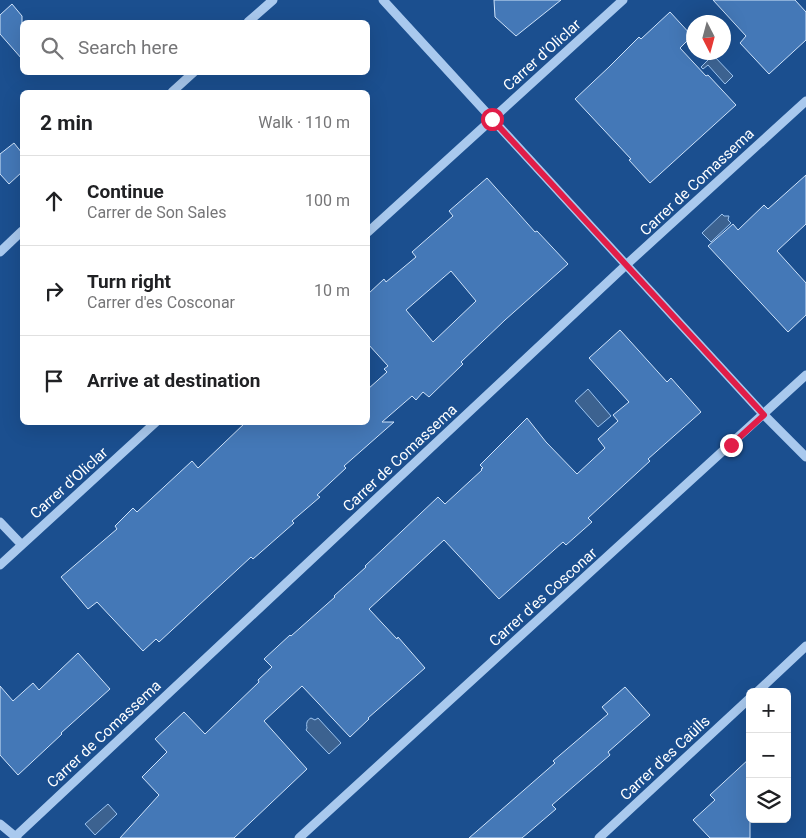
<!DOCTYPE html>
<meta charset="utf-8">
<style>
:root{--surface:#fff;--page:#f6f6f6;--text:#202124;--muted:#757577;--line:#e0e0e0}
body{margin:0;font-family:Roboto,sans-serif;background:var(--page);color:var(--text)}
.controls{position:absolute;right:15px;bottom:15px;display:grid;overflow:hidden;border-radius:8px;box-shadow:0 5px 20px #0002}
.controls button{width:45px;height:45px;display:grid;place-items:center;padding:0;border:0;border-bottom:1px solid var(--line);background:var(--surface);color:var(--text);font:25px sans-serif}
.compass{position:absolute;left:686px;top:15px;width:45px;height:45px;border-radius:50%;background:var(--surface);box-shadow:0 5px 20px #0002;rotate:174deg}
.stop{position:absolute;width:15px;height:15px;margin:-11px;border:4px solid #e11d48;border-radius:50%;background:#fff}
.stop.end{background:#e11d48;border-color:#fff;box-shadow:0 1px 5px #0008}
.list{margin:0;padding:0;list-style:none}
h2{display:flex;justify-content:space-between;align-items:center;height:65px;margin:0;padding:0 20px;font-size:21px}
h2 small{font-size:16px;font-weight:400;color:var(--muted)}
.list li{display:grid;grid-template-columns:32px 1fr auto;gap:15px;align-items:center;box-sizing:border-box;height:90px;padding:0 20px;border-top:1px solid var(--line)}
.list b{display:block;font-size:19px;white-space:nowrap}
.list p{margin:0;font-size:16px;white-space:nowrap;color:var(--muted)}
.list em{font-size:16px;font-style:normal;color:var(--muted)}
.icon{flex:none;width:28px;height:28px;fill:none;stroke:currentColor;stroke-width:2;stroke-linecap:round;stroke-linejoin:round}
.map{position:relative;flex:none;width:806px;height:838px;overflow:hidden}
.search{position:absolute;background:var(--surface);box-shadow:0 5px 20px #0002;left:20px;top:20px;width:350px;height:55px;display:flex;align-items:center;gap:12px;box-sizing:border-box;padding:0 18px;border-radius:8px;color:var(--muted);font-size:19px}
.panel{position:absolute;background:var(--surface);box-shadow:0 5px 20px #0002;left:20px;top:90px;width:350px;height:335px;border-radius:8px}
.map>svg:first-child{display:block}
</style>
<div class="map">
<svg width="806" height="838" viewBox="0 0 806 838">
<rect width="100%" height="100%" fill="#1b4f8f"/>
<path fill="#3c6290" stroke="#9cc4f0" d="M713,55L733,76L725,84L708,65L703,69L701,67Z
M722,214L724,216H729L728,220L731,223L711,242L702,233Z
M588,389L611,416L598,427L575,401Z
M311,718L315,720L318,718L341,743L329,754L306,730L307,728C306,723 307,720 311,718Z
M108,804L117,814L95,835L85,824Z"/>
<path fill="#4478b7" stroke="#cfe3fa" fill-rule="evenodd" d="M494,0H561L516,36L495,17Z
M713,0H795L806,12V40L769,74L740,43L746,36Z
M12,4L22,16V59L0,34V15Z
M670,12L692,36L680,48L706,76L708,75L736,105L650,183L629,160L631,159L575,99L609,67L639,37L641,39Z
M14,143L22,153V172L9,184L0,174V154Z
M806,175V224L777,251L806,283V315L788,332L708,246L733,224L738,230L764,205L768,209Z
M487,178L535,232L537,231L568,264L505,320L461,362L463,364L429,397L423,392L416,400L412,396L382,422H394L344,466L346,468L317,495L320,497L292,521L294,523L253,559L251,557L159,642L156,639L143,651L97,602L88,609L61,577L117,529L115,526L133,508L137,512L192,461L198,468L246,422H368V389L387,372L384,369L388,366L368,344V294L384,279L386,282L416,257L412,252L453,216L449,211ZM451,271L476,301L433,342L406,310Z
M620,330L667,382L671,378L701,412L648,459L650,461L588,518L592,522L566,545L563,542L499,599L444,540L369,609L397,639L398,637L425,668L368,718L369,719L350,737L302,686L264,721L307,769L234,838H120L159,795L142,777L167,752L155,739L184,712L205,734L259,682L258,680L272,667L264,659L290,635L291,636L335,597L334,596L366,567L365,566L438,497L445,504L482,470L481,469L483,468L480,465L527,418L546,442L577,474L605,448L598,439L618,421L613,415L629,402L589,358Z
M78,653L110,689L61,733L62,734L18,775L0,755V686L13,701L33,683L39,690Z
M625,687L650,715L608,752L610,755L552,805L556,809L522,838H469L555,763L553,761L608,714L602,707Z
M750,758V838H710L693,820L715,800L710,795Z"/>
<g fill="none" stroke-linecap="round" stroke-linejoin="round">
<path stroke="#a9c9ee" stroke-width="9" d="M383,0L764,415L806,457
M248,22L273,0
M172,92L194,72
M368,232L623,0
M0,252L22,231
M0,522L21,544
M0,565L156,422
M757,692L806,646
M0,824L17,838
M15,837L626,265L806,101
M299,838L806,375
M599,838L750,698"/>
</g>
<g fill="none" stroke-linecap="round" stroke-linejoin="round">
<path stroke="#e11d48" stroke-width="6" d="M492,119L764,415L731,445"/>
</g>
<g text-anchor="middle" stroke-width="4" stroke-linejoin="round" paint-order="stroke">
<g font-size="15" fill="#fff" stroke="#1b4f8f">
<text transform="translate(542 55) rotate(-42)" y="5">Carrer d'Oliclar</text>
<text transform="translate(697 182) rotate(-43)" y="5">Carrer de Comassema</text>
<text transform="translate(400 458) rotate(-43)" y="5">Carrer de Comassema</text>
<text transform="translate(69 483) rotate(-42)" y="5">Carrer d'Oliclar</text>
<text transform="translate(543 597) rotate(-42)" y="5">Carrer d'es Cosconar</text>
<text transform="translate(104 734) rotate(-43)" y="5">Carrer de Comassema</text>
<text transform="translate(665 758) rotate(-43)" y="5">Carrer d'es Caülls</text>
</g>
</g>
</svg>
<div class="controls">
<button>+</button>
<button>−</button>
<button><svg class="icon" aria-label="layers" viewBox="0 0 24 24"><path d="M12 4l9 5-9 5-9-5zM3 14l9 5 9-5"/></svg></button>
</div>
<svg class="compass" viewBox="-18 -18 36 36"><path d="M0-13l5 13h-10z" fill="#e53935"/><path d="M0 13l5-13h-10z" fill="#757577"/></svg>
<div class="stop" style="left:492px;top:119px"></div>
<div class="stop end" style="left:731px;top:445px"></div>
<div class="search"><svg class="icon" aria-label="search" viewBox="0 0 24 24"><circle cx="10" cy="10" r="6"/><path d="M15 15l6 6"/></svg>Search here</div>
<section class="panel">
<h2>2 min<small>Walk · 110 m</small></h2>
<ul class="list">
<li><svg class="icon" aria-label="ahead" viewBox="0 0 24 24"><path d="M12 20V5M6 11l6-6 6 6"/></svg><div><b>Continue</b><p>Carrer de Son Sales</p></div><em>100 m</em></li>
<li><svg class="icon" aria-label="right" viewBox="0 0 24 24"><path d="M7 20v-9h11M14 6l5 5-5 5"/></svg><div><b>Turn right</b><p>Carrer d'es Cosconar</p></div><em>10 m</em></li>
<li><svg class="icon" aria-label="arrive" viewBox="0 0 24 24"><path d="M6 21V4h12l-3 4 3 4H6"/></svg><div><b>Arrive at destination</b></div></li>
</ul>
</section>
</div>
